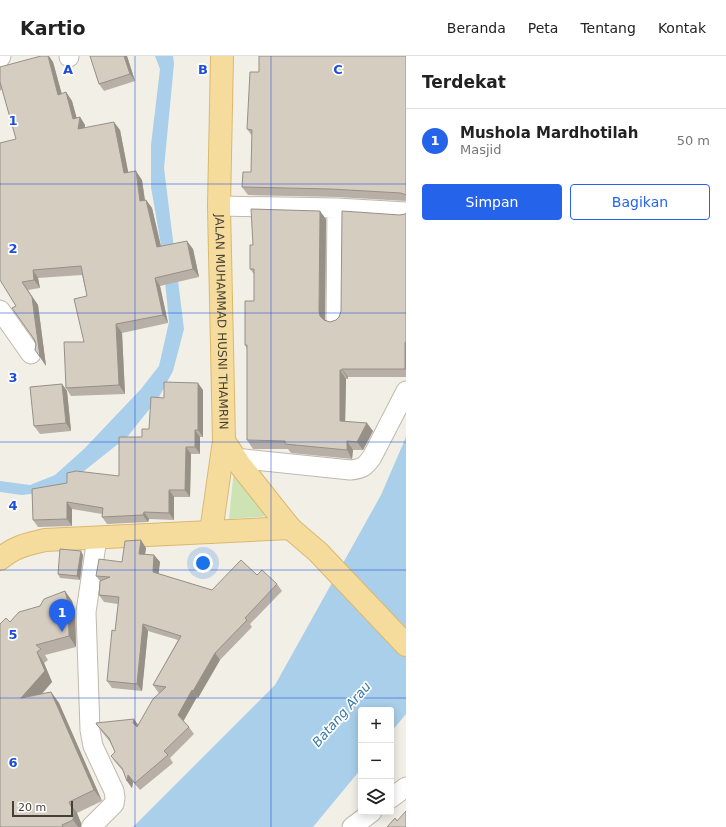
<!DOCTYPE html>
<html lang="id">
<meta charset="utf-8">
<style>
:root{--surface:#fff;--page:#f6f6f6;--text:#222;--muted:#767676;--line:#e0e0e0;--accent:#2563eb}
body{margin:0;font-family:"DejaVu Sans",sans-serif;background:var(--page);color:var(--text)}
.controls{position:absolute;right:12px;bottom:12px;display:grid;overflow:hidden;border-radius:4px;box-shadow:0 2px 10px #0003}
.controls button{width:36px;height:36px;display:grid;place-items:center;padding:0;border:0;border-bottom:1px solid var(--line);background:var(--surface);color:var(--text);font:20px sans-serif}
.scale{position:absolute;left:12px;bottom:10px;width:61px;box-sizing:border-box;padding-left:4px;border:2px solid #453f37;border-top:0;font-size:11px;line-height:14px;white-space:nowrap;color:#453f37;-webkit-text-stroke:3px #fff;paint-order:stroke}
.you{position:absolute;left:203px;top:507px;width:14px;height:14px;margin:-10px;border:3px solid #fff;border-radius:50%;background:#1a73e8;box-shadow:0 0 0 6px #1a73e833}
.badge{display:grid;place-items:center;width:26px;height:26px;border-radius:50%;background:var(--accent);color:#fff;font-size:13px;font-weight:700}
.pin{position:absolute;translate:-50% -33px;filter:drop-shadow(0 1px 2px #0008)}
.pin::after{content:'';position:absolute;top:21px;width:14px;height:12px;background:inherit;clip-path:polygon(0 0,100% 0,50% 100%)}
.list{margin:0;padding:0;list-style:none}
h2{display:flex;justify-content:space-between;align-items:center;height:52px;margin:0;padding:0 16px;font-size:17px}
h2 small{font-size:13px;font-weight:400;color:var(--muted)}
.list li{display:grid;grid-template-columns:26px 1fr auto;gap:12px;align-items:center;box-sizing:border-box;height:64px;padding:0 16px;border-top:1px solid var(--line)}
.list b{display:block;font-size:15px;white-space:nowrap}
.list p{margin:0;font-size:13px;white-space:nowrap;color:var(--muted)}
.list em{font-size:13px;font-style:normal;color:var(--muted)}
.actions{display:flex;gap:8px;padding:12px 16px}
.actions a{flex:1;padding:9px 0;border:1px solid var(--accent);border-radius:4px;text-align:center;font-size:14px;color:var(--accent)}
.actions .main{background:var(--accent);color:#fff}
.icon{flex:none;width:22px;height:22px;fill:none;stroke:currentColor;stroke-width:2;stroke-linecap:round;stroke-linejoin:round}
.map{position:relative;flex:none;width:406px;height:771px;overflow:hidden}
header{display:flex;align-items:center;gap:24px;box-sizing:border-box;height:56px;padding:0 20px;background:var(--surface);border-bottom:1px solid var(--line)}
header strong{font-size:19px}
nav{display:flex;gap:22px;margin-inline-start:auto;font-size:14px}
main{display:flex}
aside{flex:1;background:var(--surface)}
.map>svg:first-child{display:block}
</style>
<header>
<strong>Kartio</strong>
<nav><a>Beranda</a><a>Peta</a><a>Tentang</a><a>Kontak</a></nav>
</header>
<main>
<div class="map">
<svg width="406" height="771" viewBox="0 0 406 771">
<rect width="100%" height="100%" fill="#f2efe7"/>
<path fill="#cee3b3" d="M234,412L271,460L229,463Z"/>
<path fill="#a9cfea" d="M155,0H173L174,8L164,112L184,273L173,315L159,341L128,380L69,427L56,435L22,439L0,436V425L30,429L55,419L84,393L141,333L159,310L169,266L162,195L151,131V89L160,13Z
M406,381V658L391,676V654H361V713L313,771H133L275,629L381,439Z"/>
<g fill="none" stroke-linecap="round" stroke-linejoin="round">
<g stroke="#c0b9ae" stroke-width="21">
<path id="minor" d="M69,0V1
M0,2L1,0
M219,150L337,152L406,156
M0,254L31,298
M336,263L337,152
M235,402L350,414C362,413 365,411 372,401L406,335
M391,742L406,731
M91,771L114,748L115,742L114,735L93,690L90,674L86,556L97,482
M352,771L372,756"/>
</g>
<g stroke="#d9b96e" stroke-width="24">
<g id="major">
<path id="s1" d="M222,0L219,150L224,385L240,409L290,472L318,496L406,589"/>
<path d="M211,476L224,385"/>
<path d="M0,503C14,491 27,488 45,484L290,472"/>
</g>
</g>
<use href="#minor" stroke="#fff" stroke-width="19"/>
<use href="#major" stroke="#f5dc9d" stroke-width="22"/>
</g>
<path fill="#b8b0a6" d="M90,0H127L135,25L104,35L99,28Z
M406,0V145L337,141L248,139L242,131L251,116L252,80L247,73L259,16Z
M53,6L62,38L66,36L72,45L76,62L80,61L85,69V72L120,74L128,117L142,124L145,144H146L152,152L161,190L193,193L199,221L160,230L168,267L122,277L125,338L71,340L66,332L84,286L87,240L82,219L38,222L40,232L28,234L38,249L46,310L40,301L34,284L16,250V83L2,33L0,35V11Z
M406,157V321H348V323H346L345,365L373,375L363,394H353L352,403L291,397L288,393H253L247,384V293L245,289L254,245V218L250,213L253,189L326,163L325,263V264L330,266L336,264L339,261L400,159L405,158Z
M62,328L67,335L71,375L40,378L34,370Z
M203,334V381H200V398H191L190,441H174V464L149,463L148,466L107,468L102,461V458L72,453V470L38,471L33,464L32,433L119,420L142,381L149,373L164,342Z
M146,492L145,498L154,499L160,506L158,518L212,534L257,519L277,528L282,535L250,568L252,571L220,604L198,642L197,641L183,665L189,671L194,678L170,702L173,707L140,734L133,726L132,732L127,725L123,715L116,707L111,700L115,696L110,686L102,676L97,669H138L159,637L158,636L153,629L178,584L148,575L142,635L112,632L107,625L115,575L118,548L104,546L99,539L100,525L96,520L122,506Z
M83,499L80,524L60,522L58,518Z
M65,535L72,545L75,556L76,591L45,599L48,604L44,607L52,626L42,638L51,636L59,647L102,745L77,757L81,767V771H0L10,566L40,550Z"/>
<path fill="#969087" d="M48,0H49L53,6L64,47L58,39Z
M124,0H127L135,25L130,18Z
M66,36L72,45L79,70L80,61L85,69L84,81L78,73L73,63Z
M114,66L120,74L130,125L124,117Z
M136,115L142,124L146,153L140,145Z
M146,144L152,152L163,200L157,191Z
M320,155L326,163L325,263L326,268L320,260L319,255Z
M187,185L193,193L199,221L193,213Z
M33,214L38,222L40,232L34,224Z
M155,222L160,230L168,267L163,259Z
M22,226L38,249L46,310L40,301Z
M116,268L122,277L125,338L119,329Z
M405,286L406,288V314L405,313Z
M342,313L348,321V323L342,314Z
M340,314L346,323L345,373L340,365Z
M198,327L203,334V381L198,374Z
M62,328L67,335L71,375L66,367Z
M367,367L373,375L363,394L357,386Z
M195,374L200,381V398L195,391Z
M347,385L353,394L352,403L347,394Z
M186,391L191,398L190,441L185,434Z
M169,434L174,441V464L169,457Z
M67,446L72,453V470L67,463Z
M144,456L149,463L148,466L143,459Z
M141,484L146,492L144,505L139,498Z
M81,495L83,499L80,524L77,520Z
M154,499L160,506L158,523L153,516Z
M65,535L72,545L75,556L76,591L69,580Z
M143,568L148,575L142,635L137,628Z
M37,596L44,607L52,626L28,653L21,642Z
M215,597L220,604L198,642L193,635Z
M192,634L197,641L183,666L178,659Z
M51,636L59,647L102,745L94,734Z
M134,663L139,670L138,674L133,667Z
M128,719L133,726L132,732L127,725Z
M69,746L77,757L81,767V771H78L73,764Z"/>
<path fill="#d6cdc1" stroke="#969087" d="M41,0H48L58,39L66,36L73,63L80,61L78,73L114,66L124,117L136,115L140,145L146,144L157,191L187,185L193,213L155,222L163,259L116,268L119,329L66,332L64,286H84L74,243L87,240L81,210L33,214L34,224L22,226L32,241L40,301L35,294L36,288L34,283L12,252L16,250L0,224V87L16,83L0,26V11Z
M90,0H124L130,18L99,28Z
M259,0H406V139L401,137L331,133L242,131L243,116H251L252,74L247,73L250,16H259Z
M251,153L320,155L319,255L320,260L324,264L330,266L336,264L339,261L341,255L342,155L400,159L405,158L406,157V286H405V313H342V314H340V365L367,367L357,386L347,385V394L285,388V385L247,384V289H245V245H254V213H250V189H253Z
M164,326L198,327V374H195V391H186L185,434H169V457L144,456L143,459L102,461L103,452L67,446V463L33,464L32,433L67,427V417L76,415L119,420V381H142V373H149L151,341L164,342Z
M62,328L66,367L34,370L30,331Z
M141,484L139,498L154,499L153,516L212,534L241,504L257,519L262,514L277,528L245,562L247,564L215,597L193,635L192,634L178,659L189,671L164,695L168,699L135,727L128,719L127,725L122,712L111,700L115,696L109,682L97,669L96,667L134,663L133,667L137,671L153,643L166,631L153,629L181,580L143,568L137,628L107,625L112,574L115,575L119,541L99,539L100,525L110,521L96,520L99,503L122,506L125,485Z
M60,493L81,495L77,520L58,518Z
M65,535L68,546L69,580L36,589L41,593L37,596L45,615L21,642L51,636L94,734L69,746L74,756L73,764L62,769L63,771H0V568L6,562L10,566L19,556L40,550L44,543Z
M406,755V771H387L395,762L397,765Z"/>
<path fill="none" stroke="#1d4ed8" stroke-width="1" stroke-opacity="0.55" d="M135,0V771M271,0V771M0,128H406M0,257H406M0,386H406M0,514H406M0,642H406"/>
<g text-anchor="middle" stroke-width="3.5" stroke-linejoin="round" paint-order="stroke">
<g font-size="12" fill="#453f37" stroke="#fff">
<text dy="4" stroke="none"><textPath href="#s1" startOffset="266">JALAN MUHAMMAD HUSNI THAMRIN</textPath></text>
</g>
<g font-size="13" font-style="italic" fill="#3979a7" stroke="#fff">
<text transform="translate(341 658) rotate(-49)" y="5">Batang Arau</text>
</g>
</g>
<g font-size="13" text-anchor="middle" font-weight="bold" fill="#1d4ed8" stroke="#fff" stroke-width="3.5" stroke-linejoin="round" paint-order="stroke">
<text x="68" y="18">A</text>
<text x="203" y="18">B</text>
<text x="338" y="18">C</text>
<text x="13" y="69">1</text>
<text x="13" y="197">2</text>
<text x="13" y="326">3</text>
<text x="13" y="454">4</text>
<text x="13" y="583">5</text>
<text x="13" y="711">6</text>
</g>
</svg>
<div class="controls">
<button>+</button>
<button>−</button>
<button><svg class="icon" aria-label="layers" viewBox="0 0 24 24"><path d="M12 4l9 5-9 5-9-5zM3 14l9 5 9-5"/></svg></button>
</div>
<div class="scale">20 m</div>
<div class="you"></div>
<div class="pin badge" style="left:62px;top:576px">1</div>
</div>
<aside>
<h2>Terdekat<small></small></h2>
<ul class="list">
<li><span class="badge">1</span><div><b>Mushola Mardhotilah</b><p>Masjid</p></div><em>50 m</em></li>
</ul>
<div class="actions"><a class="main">Simpan</a><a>Bagikan</a></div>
</aside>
</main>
